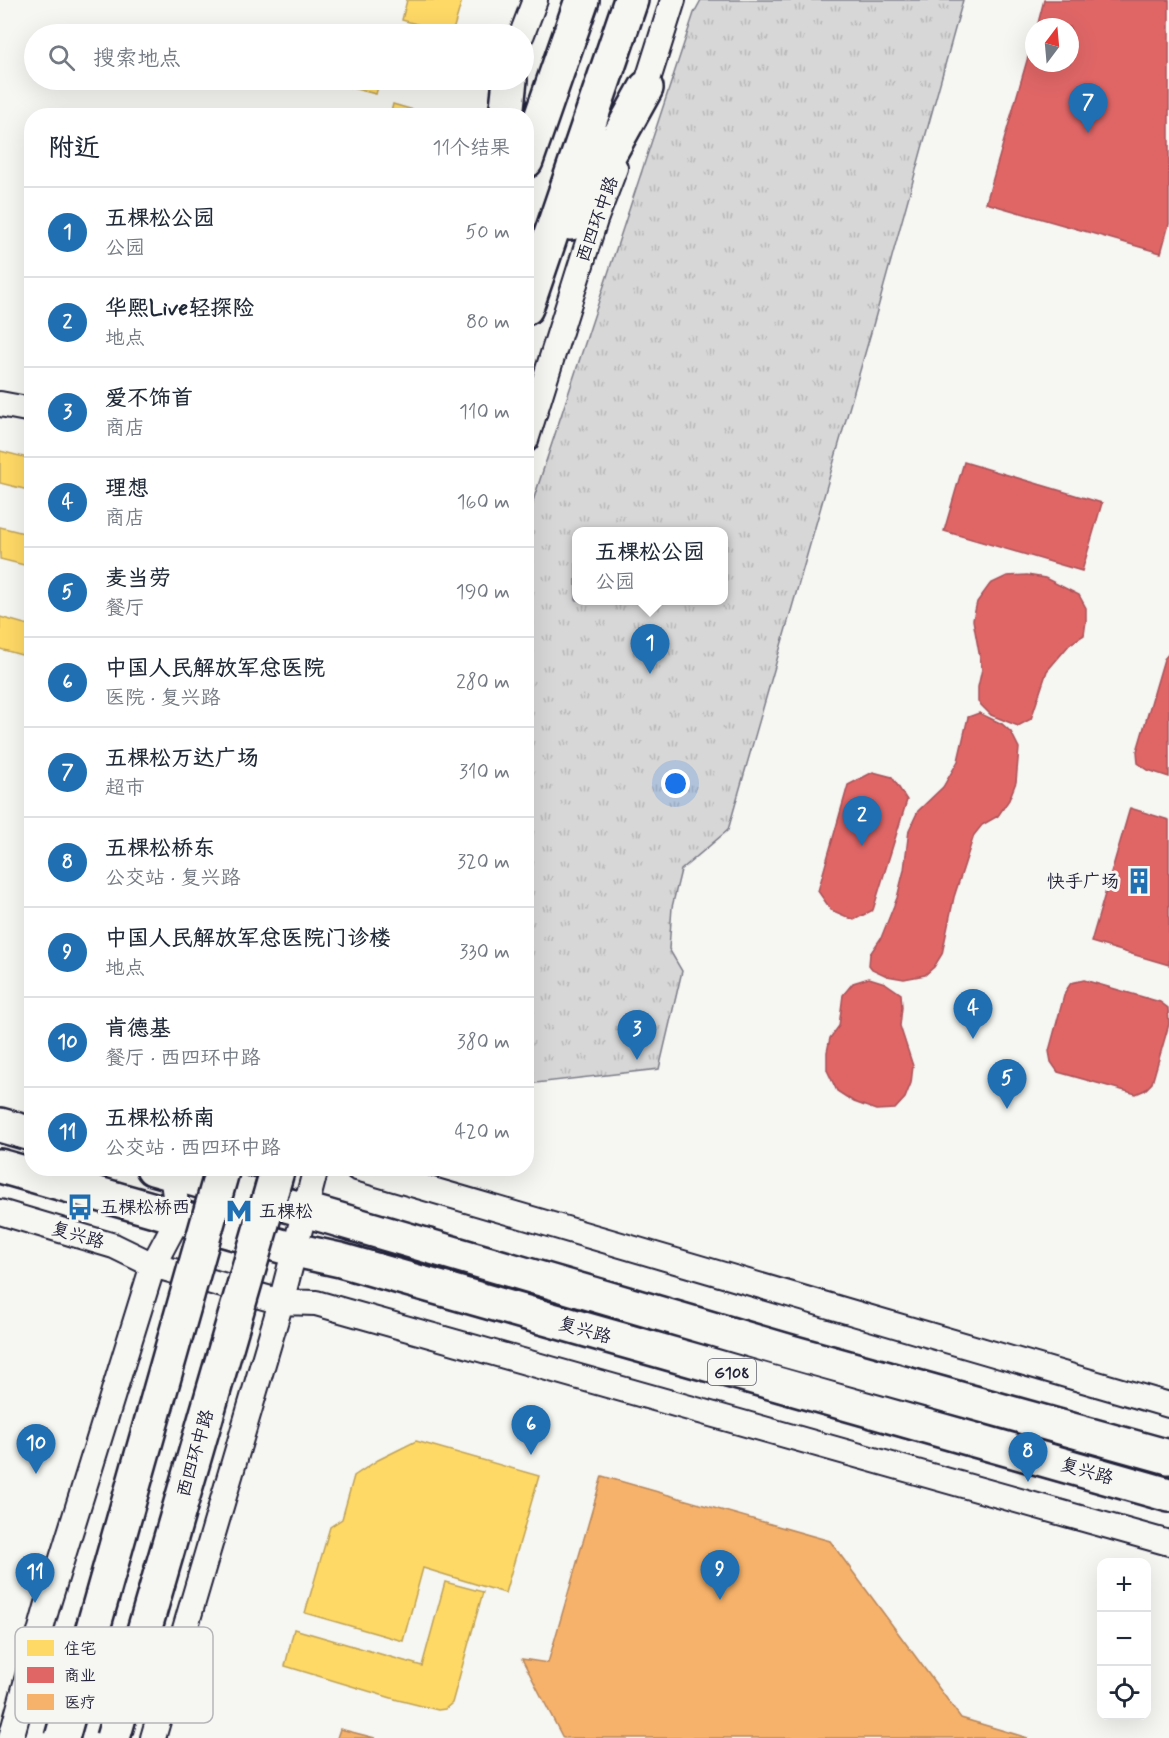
<!DOCTYPE html>
<html lang="zh">
<meta charset="utf-8">
<style>
:root{--surface:#fff;--page:#f6f6f7;--text:#1f2937;--muted:#747a83;--line:#e0e1e3;--accent:#1f6fb2}
body{margin:0;font-family:Mynerve,"LXGW WenKai TC",sans-serif;background:var(--page);color:var(--text)}
.controls{position:absolute;right:18px;bottom:18px;display:grid;overflow:hidden;border-radius:12px;box-shadow:0 6px 24px #0002}
.controls button{width:54px;height:54px;display:grid;place-items:center;padding:0;border:0;border-bottom:2px solid var(--line);background:var(--surface);color:var(--text);font:30px sans-serif}
.compass{position:absolute;left:1025px;top:18px;width:54px;height:54px;border-radius:50%;background:var(--surface);box-shadow:0 6px 24px #0002;rotate:16deg}
.you{position:absolute;left:676px;top:784px;width:21px;height:21px;margin:-15px;border:4px solid #fff;border-radius:50%;background:#1a73e8;box-shadow:0 0 0 9px #1a73e833}
.badge{display:grid;place-items:center;width:39px;height:39px;border-radius:50%;background:var(--accent);color:#fff;font-size:20px;font-weight:700}
.pin{position:absolute;translate:-50% -50px;filter:drop-shadow(0 2px 3px #0008)}
.pin::after{content:'';position:absolute;top:32px;width:21px;height:18px;background:inherit;clip-path:polygon(0 0,100% 0,50% 100%)}
.popup{position:absolute;left:572px;top:527px;width:156px;height:78px;box-sizing:border-box;display:grid;place-content:center;border-radius:12px;background:var(--surface);filter:drop-shadow(0 2px 4px #0005);font-size:20px;white-space:nowrap;color:var(--muted)}
.popup b{font-size:22px;color:var(--text)}
.popup::after{content:'';position:absolute;left:50%;top:100%;margin-left:-12px;border:12px solid transparent;border-top-color:var(--surface)}
.list{margin:0;padding:0;list-style:none}
h2{display:flex;justify-content:space-between;align-items:center;height:78px;margin:0;padding:0 24px;font-size:26px}
h2 small{font-size:20px;font-weight:400;color:var(--muted)}
.list li{display:grid;grid-template-columns:39px 1fr auto;gap:18px;align-items:center;box-sizing:border-box;height:90px;padding:0 24px;border-top:2px solid var(--line)}
.list b{display:block;font-size:22px;white-space:nowrap}
.list p{margin:0;font-size:20px;white-space:nowrap;color:var(--muted)}
.list em{font-size:20px;font-style:normal;color:var(--muted)}
.icon{flex:none;width:33px;height:33px;fill:none;stroke:currentColor;stroke-width:2;stroke-linecap:round;stroke-linejoin:round}
.map{position:relative;flex:none;width:1169px;height:1738px;overflow:hidden}
.search{position:absolute;background:var(--surface);box-shadow:0 6px 24px #0002;left:24px;top:24px;width:510px;height:66px;display:flex;align-items:center;gap:15px;box-sizing:border-box;padding:0 21px;border-radius:33px;color:var(--muted);font-size:22px}
.panel{position:absolute;background:var(--surface);box-shadow:0 6px 24px #0002;left:24px;top:108px;width:510px;height:1068px;border-radius:24px}
.map>svg:first-child{display:block}
</style>
<div class="map">
<svg width="1169" height="1738" viewBox="0 0 1169 1738">
<defs>
<pattern id="park-tufts" width="24" height="20" patternUnits="userSpaceOnUse" patternTransform="scale(1.5)"><rect width="24" height="20" fill="#d7d7d7"/><path d="M3 7l-1-3M5 7V3M7 7l1-3M15 17l-1-3M17 17v-4M19 17l1-3" fill="none" stroke="#b8b8b9"/></pattern>
</defs>
<rect width="100%" height="100%" fill="#f6f6f2"/>
<filter id="ink" filterUnits="userSpaceOnUse"><feTurbulence type="fractalNoise" baseFrequency=".0167" numOctaves="2"/><feDisplacementMap in="SourceGraphic" scale="12" xChannelSelector="R" yChannelSelector="G"/><feConvolveMatrix kernelMatrix="1 2 1 2 8 2 1 2 1" color-interpolation-filters="sRGB"/></filter>
<g filter="url(#ink)">
<path fill="url(#park-tufts)" stroke="#7c7c89" stroke-width="1.5" fill-rule="evenodd" d="M701,0H963L872,329L728,830L681,870L672,907L669,949L682,971L659,1069L527,1084V519L694,13ZM576,532H724V600H576Z"/>
<path fill="#ffd966" stroke="#bda259" stroke-width="1.5" d="M407,0H462L452,34L402,20Z
M243,25L280,34H240Z
M320,80H380L376,94Z
M393,104L434,116H390Z
M0,451L32,459V491L0,483Z
M0,527L32,535V567L0,559Z
M0,617L32,626V658L0,649Z
M416,1441L539,1476L505,1593L423,1568L403,1641L305,1613L330,1527L342,1519L354,1476L378,1460Z
M445,1582L483,1592L452,1703L445,1709L438,1710L398,1700L285,1666L294,1629L422,1666Z"/>
<path fill="#e06666" stroke="#a75259" stroke-width="1.5" d="M1044,0H1169V224L1161,253L986,203L1034,36V63H1070V27H1037Z
M964,462L1102,503L1082,571L944,531Z
M1027,575L1045,578L1079,595L1086,608V621L1084,635L1070,644L1047,671L1031,719L1018,726L991,715L978,702V687L982,669L973,620L977,602L990,584L1007,576Z
M1169,653V777L1148,770L1138,763L1137,751L1164,659Z
M979,713L1002,724L1011,732L1019,748L1016,782L1009,800L998,816L982,825L974,835L954,897L942,954L934,967L925,975L904,979L887,976L872,969L869,965L870,954L881,938L897,898L904,870L909,830L918,811L943,787L958,761L968,717Z
M873,772L892,777L907,800L873,910L854,920L831,910L818,891L848,785Z
M1130,808L1169,820V965L1091,942Z
M869,978L885,983L901,994L902,1007L900,1026L913,1066L911,1083L905,1098L895,1109L876,1110L854,1102L837,1091L827,1070V1052L830,1038L839,1026L843,995L853,983Z
M1084,980L1160,1002L1168,1008L1169,1024L1152,1083L1145,1090L1136,1094L1058,1072L1051,1062L1049,1051L1065,992L1071,983Z"/>
<path fill="#f6b26b" stroke="#b6875d" stroke-width="1.5" d="M602,1476L830,1541L961,1718L1028,1738H563L522,1659L548,1663Z
M340,1729L375,1738H337Z"/>
<g fill="none" stroke-linecap="round" stroke-linejoin="round">
<g stroke="#22223b" stroke-width="28">
<path id="minor" d="M522,34L535,0
M641,102L673,0
M0,404L32,410
M526,440L595,220L615,168
M357,1168L1169,1405
M0,1212L114,1246L153,1265L281,1302L316,1303L1169,1543
M11,1738L47,1607L153,1265L178,1218L172,1174L173,1168
M153,1738L281,1302L316,1168"/>
</g>
<g stroke="#22223b" stroke-width="38">
<path id="highway" d="M506,116L510,80
M526,161L582,0
M571,223L646,88
M526,308L631,0
M0,1125L32,1134
M0,1166L295,1250L340,1260L1169,1495
M153,1168L326,1216L791,1352L1169,1457"/>
</g>
<use href="#minor" stroke="#f6f6f2" stroke-width="24"/>
<use href="#highway" stroke="#f6f6f2" stroke-width="33"/>
<g stroke="#22223b" stroke-width="38" stroke-linecap="butt">
<path id="highway-bridge" d="M62,1738L223,1168
M113,1738L278,1168"/>
</g>
<use href="#highway-bridge" stroke="#f6f6f2" stroke-width="33"/>
</g>
</g>
<defs>
<g id="building-bare" transform="scale(2.07)"><path d="M-4-6H4V6H1V3H-1V6H-4ZM-2.5-4.3h1.7v1.8h-1.7ZM.8-4.3h1.7v1.8H.8ZM-2.5-1h1.7V.8h-1.7ZM.8-1h1.7V.8H.8Z" fill="#1f6fb2" stroke="#f6f6f2" stroke-width="2.5" paint-order="stroke"/></g>
<g id="bus-bare" transform="scale(2.07)"><path d="M-5-6H5V4H4V6H2V4H-2V6H-4V4H-5ZM-3.5-4V0h7V-4ZM-3.5 1.2v1.5H-2V1.2ZM2 1.2v1.5H3.5V1.2Z" fill="#1f6fb2" stroke="#f6f6f2" stroke-width="2.5" paint-order="stroke"/></g>
<g id="metro-bare" transform="scale(2.07)"><path d="M-5.5 5V-5H-3L0 0L3-5H5.5V5H3V-.5L0 4L-3-.5V5Z" fill="#1f6fb2" stroke="#f6f6f2" stroke-width="2.5" paint-order="stroke"/></g>
</defs>
<g fill-rule="evenodd">
<use href="#building-bare" x="1139" y="881"/>
<use href="#bus-bare" x="80" y="1207"/>
<use href="#metro-bare" x="239" y="1211"/>
</g>
<g text-anchor="middle" stroke-width="6" stroke-linejoin="round" paint-order="stroke">
<rect fill="#f6f6f2" stroke="#626272" stroke-width="1.5" x="708" y="1359" width="48" height="26" rx="4.5"/>
<g font-size="16" font-weight="bold" fill="#22223b">
<text x="732" y="1378">G108</text>
</g>
<g font-size="18" fill="#22223b" stroke="#f6f6f2">
<text transform="translate(597 219) rotate(-70)" y="6">西四环中路</text>
<text transform="translate(78 1235) rotate(16)" y="6">复兴路</text>
<text transform="translate(585 1330) rotate(16)" y="6">复兴路</text>
<text transform="translate(195 1453) rotate(-74)" y="6">西四环中路</text>
<text transform="translate(1087 1471) rotate(16)" y="6">复兴路</text>
</g>
<g font-size="18" fill="#22223b" stroke="#f6f6f2" text-anchor="start">
<text x="1119" y="887" text-anchor="end">快手广场</text>
<text x="100" y="1213">五棵松桥西</text>
<text x="259" y="1217">五棵松</text>
</g>
</g>
<rect x="15" y="1627" width="198" height="96" rx="9" fill="#f6f6f2" stroke="#b6b6bb" stroke-width="1.5"/>
<rect x="27" y="1640" width="27" height="16" fill="#ffd966"/>
<rect x="27" y="1667" width="27" height="16" fill="#e06666"/>
<rect x="27" y="1694" width="27" height="16" fill="#f6b26b"/>
<g font-size="16" fill="#22223b">
<text x="64" y="1654">住宅</text>
<text x="64" y="1681">商业</text>
<text x="64" y="1708">医疗</text>
</g>
</svg>
<div class="controls">
<button>+</button>
<button>−</button>
<button><svg class="icon" aria-label="locate" viewBox="0 0 24 24"><circle cx="12" cy="12" r="6"/><path d="M12 2v4M12 18v4M2 12h4M18 12h4"/></svg></button>
</div>
<svg class="compass" viewBox="-18 -18 36 36"><path d="M0-13l5 13h-10z" fill="#e53935"/><path d="M0 13l5-13h-10z" fill="#747a83"/></svg>
<div class="you"></div>
<div class="pin badge" style="left:650px;top:674px">1</div>
<div class="popup"><b>五棵松公园</b>公园</div>
<div class="pin badge" style="left:862px;top:846px">2</div>
<div class="pin badge" style="left:637px;top:1060px">3</div>
<div class="pin badge" style="left:973px;top:1039px">4</div>
<div class="pin badge" style="left:1007px;top:1109px">5</div>
<div class="pin badge" style="left:531px;top:1455px">6</div>
<div class="pin badge" style="left:1088px;top:133px">7</div>
<div class="pin badge" style="left:1028px;top:1482px">8</div>
<div class="pin badge" style="left:720px;top:1600px">9</div>
<div class="pin badge" style="left:36px;top:1474px">10</div>
<div class="pin badge" style="left:35px;top:1603px">11</div>
<div class="search"><svg class="icon" aria-label="search" viewBox="0 0 24 24"><circle cx="10" cy="10" r="6"/><path d="M15 15l6 6"/></svg>搜索地点</div>
<section class="panel">
<h2>附近<small>11个结果</small></h2>
<ul class="list">
<li><span class="badge">1</span><div><b>五棵松公园</b><p>公园</p></div><em>50 m</em></li>
<li><span class="badge">2</span><div><b>华熙Live轻探险</b><p>地点</p></div><em>80 m</em></li>
<li><span class="badge">3</span><div><b>爱不饰首</b><p>商店</p></div><em>110 m</em></li>
<li><span class="badge">4</span><div><b>理想</b><p>商店</p></div><em>160 m</em></li>
<li><span class="badge">5</span><div><b>麦当劳</b><p>餐厅</p></div><em>190 m</em></li>
<li><span class="badge">6</span><div><b>中国人民解放军总医院</b><p>医院 · 复兴路</p></div><em>280 m</em></li>
<li><span class="badge">7</span><div><b>五棵松万达广场</b><p>超市</p></div><em>310 m</em></li>
<li><span class="badge">8</span><div><b>五棵松桥东</b><p>公交站 · 复兴路</p></div><em>320 m</em></li>
<li><span class="badge">9</span><div><b>中国人民解放军总医院门诊楼</b><p>地点</p></div><em>330 m</em></li>
<li><span class="badge">10</span><div><b>肯德基</b><p>餐厅 · 西四环中路</p></div><em>380 m</em></li>
<li><span class="badge">11</span><div><b>五棵松桥南</b><p>公交站 · 西四环中路</p></div><em>420 m</em></li>
</ul>
</section>
</div>
